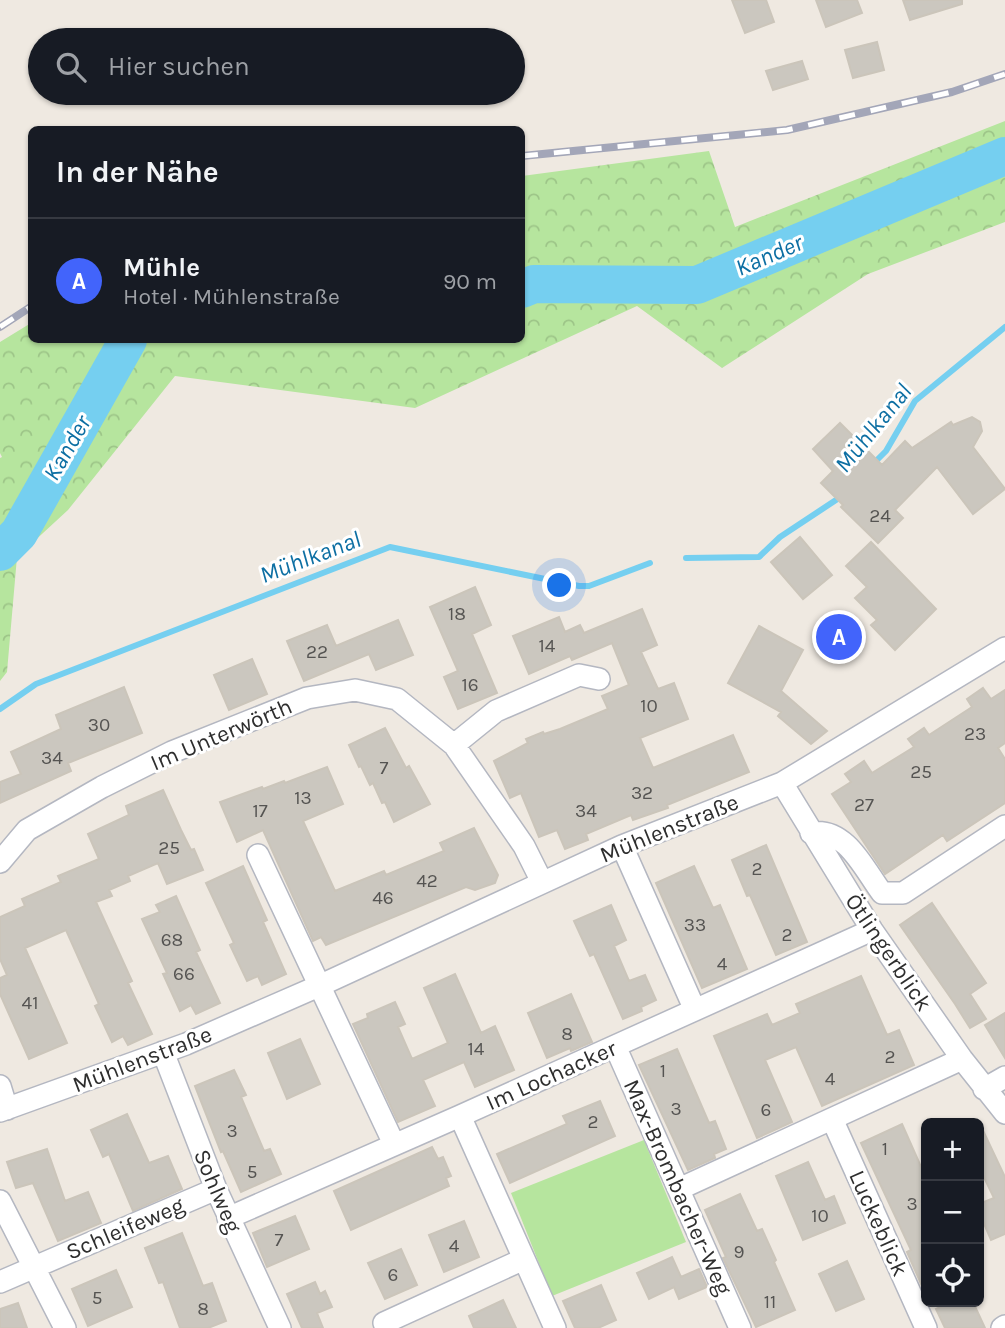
<!DOCTYPE html>
<html lang="de">
<meta charset="utf-8">
<style>
:root{--surface:#171b24;--page:#242831;--text:#f1f3f6;--muted:#9ea1a6;--line:#363941;--accent:#4264fb}
body{margin:0;font-family:Karla,sans-serif;background:var(--page);color:var(--text)}
.controls{position:absolute;right:21px;bottom:21px;display:grid;overflow:hidden;border-radius:10px;box-shadow:0 2px 5px #0004}
.controls button{width:63px;height:63px;display:grid;place-items:center;padding:0;border:0;border-bottom:2px solid var(--line);background:var(--surface);color:var(--text);font:35px sans-serif}
.you{position:absolute;left:560px;top:586px;width:24px;height:24px;margin:-18px;border:5px solid #fff;border-radius:50%;background:#1a73e8;box-shadow:0 0 0 10px #1a73e833}
.badge{display:grid;place-items:center;width:46px;height:46px;border-radius:50%;background:var(--accent);color:#fff;font-size:23px;font-weight:700}
.pin{position:absolute;translate:-50% -50%;border:4px solid #fff;box-shadow:0 2px 7px #0006}
.list{margin:0;padding:0;list-style:none}
h2{display:flex;justify-content:space-between;align-items:center;height:91px;margin:0;padding:0 28px;font-size:30px}
h2 small{font-size:23px;font-weight:400;color:var(--muted)}
.list li{display:grid;grid-template-columns:46px 1fr auto;gap:21px;align-items:center;box-sizing:border-box;height:126px;padding:0 28px;border-top:2px solid var(--line)}
.list b{display:block;font-size:26px;white-space:nowrap}
.list p{margin:0;font-size:23px;white-space:nowrap;color:var(--muted)}
.list em{font-size:23px;font-style:normal;color:var(--muted)}
.icon{flex:none;width:38px;height:38px;fill:none;stroke:currentColor;stroke-width:2;stroke-linecap:round;stroke-linejoin:round}
.map{position:relative;flex:none;width:1005px;height:1328px;overflow:hidden}
.search{position:absolute;background:var(--surface);box-shadow:0 2px 5px #0004;left:28px;top:28px;width:497px;height:77px;display:flex;align-items:center;gap:18px;box-sizing:border-box;padding:0 24px;border-radius:38px;color:var(--muted);font-size:26px}
.panel{position:absolute;background:var(--surface);box-shadow:0 2px 5px #0004;left:28px;top:126px;width:497px;height:217px;border-radius:10px}
.map>svg:first-child{display:block}
</style>
<div class="map">
<svg width="1005" height="1328" viewBox="0 0 1005 1328">
<defs>
<pattern id="forest-crowns" width="20" height="18" patternUnits="userSpaceOnUse" patternTransform="scale(1.75)"><rect width="20" height="18" fill="#b6e59e"/><path d="M2 6a3 3 0 1 1 6 0M12 15a3 3 0 1 1 6 0" fill="none" stroke="#9dc588"/></pattern>
</defs>
<rect width="100%" height="100%" fill="#efe9e1"/>
<path fill="url(#forest-crowns)" d="M1005,121V222L868,274L722,368L637,306L415,408L175,376L68,510L17,557L7,672L0,681V458L2,457L0,453V342L31,323L32,340H522V176L709,151L735,227Z"/>
<path fill="#b6e59e" d="M644,1140L686,1242L552,1296L511,1193Z"/>
<g fill="none" stroke-linecap="round" stroke-linejoin="round">
<path stroke="#75cff0" stroke-width="6" d="M872,465L886,451L915,401L1005,327
M686,558L759,557L780,537L842,496
M0,709L36,684L390,547L579,586H589L650,563"/>
<path stroke="#75cff0" stroke-width="38" d="M522,289L534,284L697,285L1005,156
M0,552L19,533L128,340"/>
</g>
<path fill="#cbc7bf" stroke="#cbc5ba" stroke-width="2" d="M732,0H766L774,22L745,33Z
M816,0H857L862,13L826,27Z
M903,0H962V4L910,20Z
M877,42L884,70L853,78L845,50Z
M802,61L808,79L773,90L766,71Z
M972,417L980,422L982,431L973,447L1005,489L973,514L937,467L895,510L903,518L878,543L841,507L843,505L821,483L833,471L813,449L840,423L882,465L905,441L912,448L951,422L953,425Z
M800,537L832,575L803,599L771,562Z
M871,542L936,609L895,650L871,625L877,620L855,598L867,587L846,566Z
M475,587L491,625L472,634L497,693L458,709L444,677L458,671L430,607Z
M642,609L657,645L641,652L658,689L674,683L688,719L640,738L653,768L733,735L749,772L667,805L668,808L633,820L631,815L586,834L588,840L565,849L557,830L539,837L521,793L510,798L494,761L528,743L526,739L543,732L544,734L560,729L608,709L602,696L629,685L612,643L572,660L570,656L529,674L513,636L559,617L565,632L580,625L584,633Z
M398,620L413,655L376,670L369,654L304,681L287,641L327,625L336,646Z
M759,626L803,650L781,691L827,731L811,744L778,716L781,712L728,683Z
M252,659L267,694L229,710L214,675Z
M124,687L142,733L68,763L71,771L0,803V782L21,774L11,752L61,729L56,715Z
M983,688L991,699L1005,690V743L998,748L1005,759V803L947,841L943,835L885,874L832,794L851,782L845,774L864,761L872,773L914,747L908,739L924,728L929,735L972,707L967,699Z
M385,728L406,768L409,766L430,804L394,822L385,802L382,803L373,783L370,785L361,766L359,767L349,745Z
M327,767L343,804L303,821L335,891L384,871L386,875L444,851L440,843L474,828L498,875L495,883L475,890L466,887L326,945L321,937L313,941L263,830L237,842L220,802L262,787L263,789L284,781L285,783Z
M163,790L181,830L191,850L194,849L203,870L167,884L158,863L128,876L130,881L109,890L112,896L96,902L132,981L128,983L152,1034L128,1045L123,1036L112,1042L95,1006L99,1004L66,930L25,948L67,1043L29,1059L0,994V978L7,975L0,959V917L25,906L22,899L61,882L58,876L99,859L88,834L129,815L126,806Z
M766,845L807,942L776,955L750,895L747,896L732,860Z
M243,866L267,920L263,922L286,974L262,985L258,976L247,981L230,945L234,943L206,883Z
M694,866L713,908L720,905L747,969L702,988L656,883Z
M176,896L200,950L196,952L220,1003L196,1014L191,1005L180,1011L163,974L167,973L142,919L160,912L156,905Z
M932,903L986,983L970,994L986,1019L970,1028L955,1004L900,925Z
M611,905L626,940L614,946L629,981L645,975L656,1000L641,1007L642,1011L623,1019L594,954L590,956L574,921Z
M455,974L481,1033L495,1026L514,1070L475,1087L464,1062L423,1080L435,1106L398,1122L353,1024L368,1018L367,1014L395,1002L405,1024L398,1027L412,1059L448,1043L424,988Z
M861,976L887,1035L899,1030L914,1065L822,1106L796,1047L765,1060L792,1122L757,1138L714,1036L767,1014L772,1025L800,1013L796,1004Z
M571,994L592,1042L571,1051L570,1048L547,1058L528,1013Z
M1005,1013V1058L985,1025Z
M300,1039L320,1084L287,1099L268,1053Z
M677,1049L709,1123L715,1121L726,1149L714,1154L715,1158L688,1170L639,1065Z
M234,1070L246,1095L241,1097L264,1151L270,1149L281,1174L241,1192L223,1151L221,1152L195,1086Z
M600,1101L615,1136L510,1183L497,1154L567,1124L563,1116Z
M127,1114L149,1163L168,1156L182,1189L133,1211L109,1154L103,1157L91,1130Z
M979,1122L1005,1177V1234L991,1240L979,1212V1204L994,1198L979,1167Z
M902,1124L926,1178V1295L907,1252L911,1250L861,1143Z
M432,1147L438,1159L443,1157L451,1176L446,1178L449,1186L351,1230L334,1191Z
M47,1149L65,1201L88,1192L101,1223L58,1241L33,1183L16,1188L7,1162Z
M808,1162L825,1200L834,1196L845,1223L803,1240L776,1176Z
M740,1194L757,1231L762,1229L776,1260L774,1262L795,1310L756,1327L723,1258L726,1257L705,1210Z
M295,1216L309,1249L267,1267L253,1233Z
M464,1221L479,1257L444,1272L429,1235Z
M182,1233L203,1286L212,1283L226,1321L208,1328H180L163,1282L159,1283L145,1248Z
M401,1249L417,1285L385,1299L368,1263Z
M672,1257L681,1277L699,1269L707,1287L679,1299L674,1287L649,1299L637,1273Z
M847,1261L864,1299L836,1311L819,1274Z
M116,1270L132,1307L88,1326L72,1289Z
M315,1282L320,1294L325,1291L332,1307L317,1313L323,1328H302L287,1294Z
M601,1285L616,1320L598,1328H575L563,1301Z
M503,1300L516,1328H474L469,1316Z
M951,1302H973L985,1328H945L936,1309Z
M18,1303L27,1328H0V1309Z"/>
<g fill="none" stroke-linecap="round" stroke-linejoin="round">
<g stroke="#b4b7c1" stroke-width="24">
<path id="street" d="M454,745L496,711L579,675L599,679
M782,783L872,930L962,1059L1005,1113
M811,833C846,827 864,869 882,893H903L1005,826
M622,846L695,1010
M258,855L394,1144
M0,862L27,830L102,787L172,752L307,698L355,690L397,699L454,745L524,846L542,882
M615,1046L740,1328
M163,1052L216,1189L280,1328
M0,1086L7,1109
M984,1089L1005,1077
M0,1111L186,1044L321,985L622,846L782,783L1005,648
M460,1116L555,1328
M832,1119L926,1328
M679,1189L962,1059
M0,1201L65,1328
M228,1218L460,1116L872,930
M0,1282L216,1189
M384,1323L524,1259
M1002,1328L1005,1326"/>
</g>
<use href="#street" stroke="#fff" stroke-width="21"/>
<g stroke="#a3a6b8" stroke-width="8">
<path id="rail" d="M522,156L787,130L952,92L1005,74
M0,327L32,306"/>
</g>
<use href="#rail" stroke="#fff" stroke-width="5" stroke-dasharray="16" stroke-linecap="butt"/>
</g>
<g text-anchor="middle" stroke-width="6" stroke-linejoin="round" paint-order="stroke">
<g font-size="19" fill="#555452">
<text x="880" y="522">24</text>
<text x="457" y="620">18</text>
<text x="547" y="652">14</text>
<text x="317" y="658">22</text>
<text x="470" y="691">16</text>
<text x="649" y="712">10</text>
<text x="99" y="731">30</text>
<text x="975" y="740">23</text>
<text x="52" y="764">34</text>
<text x="384" y="774">7</text>
<text x="921" y="778">25</text>
<text x="642" y="799">32</text>
<text x="303" y="804">13</text>
<text x="864" y="811">27</text>
<text x="260" y="817">17</text>
<text x="586" y="817">34</text>
<text x="169" y="854">25</text>
<text x="757" y="875">2</text>
<text x="427" y="887">42</text>
<text x="383" y="904">46</text>
<text x="695" y="931">33</text>
<text x="787" y="941">2</text>
<text x="172" y="946">68</text>
<text x="722" y="970">4</text>
<text x="184" y="980">66</text>
<text x="30" y="1009">41</text>
<text x="567" y="1040">8</text>
<text x="476" y="1055">14</text>
<text x="890" y="1063">2</text>
<text x="663" y="1077">1</text>
<text x="830" y="1085">4</text>
<text x="676" y="1115">3</text>
<text x="766" y="1116">6</text>
<text x="593" y="1128">2</text>
<text x="232" y="1137">3</text>
<text x="885" y="1155">1</text>
<text x="252" y="1178">5</text>
<text x="912" y="1210">3</text>
<text x="820" y="1222">10</text>
<text x="279" y="1246">7</text>
<text x="454" y="1252">4</text>
<text x="739" y="1258">9</text>
<text x="393" y="1281">6</text>
<text x="97" y="1304">5</text>
<text x="770" y="1308">11</text>
<text x="203" y="1315">8</text>
</g>
<g font-size="23" fill="#2e2e2e" stroke="#fff">
<text transform="translate(221 734) rotate(-23)" y="8">Im Unterwörth</text>
<text transform="translate(669 828) rotate(-22)" y="8">Mühlenstraße</text>
<text transform="translate(889 952) rotate(56)" y="8">Ötlingerblick</text>
<text transform="translate(142 1059) rotate(-21)" y="8">Mühlenstraße</text>
<text transform="translate(551 1075) rotate(-24)" y="8">Im Lochacker</text>
<text transform="translate(678 1187) rotate(66)" y="8">Max-Brombacher-Weg</text>
<text transform="translate(218 1191) rotate(67)" y="8">Sohlweg</text>
<text transform="translate(879 1223) rotate(66)" y="8">Luckeblick</text>
<text transform="translate(125 1228) rotate(-23)" y="8">Schleifeweg</text>
</g>
<g font-size="24" font-style="italic" fill="#0d6fa3" stroke="#fff">
<text transform="translate(769 255) rotate(-23)" y="8">Kander</text>
<text transform="translate(873 428) rotate(-51)" y="8">Mühlkanal</text>
<text transform="translate(67 448) rotate(-60)" y="8">Kander</text>
<text transform="translate(310 557) rotate(-21)" y="8">Mühlkanal</text>
</g>
</g>
</svg>
<div class="controls">
<button>+</button>
<button>−</button>
<button><svg class="icon" aria-label="locate" viewBox="0 0 24 24"><circle cx="12" cy="12" r="6"/><path d="M12 2v4M12 18v4M2 12h4M18 12h4"/></svg></button>
</div>
<div class="you"></div>
<div class="pin badge" style="left:839px;top:637px">A</div>
<div class="search"><svg class="icon" aria-label="search" viewBox="0 0 24 24"><circle cx="10" cy="10" r="6"/><path d="M15 15l6 6"/></svg>Hier suchen</div>
<section class="panel">
<h2>In der Nähe<small></small></h2>
<ul class="list">
<li><span class="badge">A</span><div><b>Mühle</b><p>Hotel · Mühlenstraße</p></div><em>90 m</em></li>
</ul>
</section>
</div>
